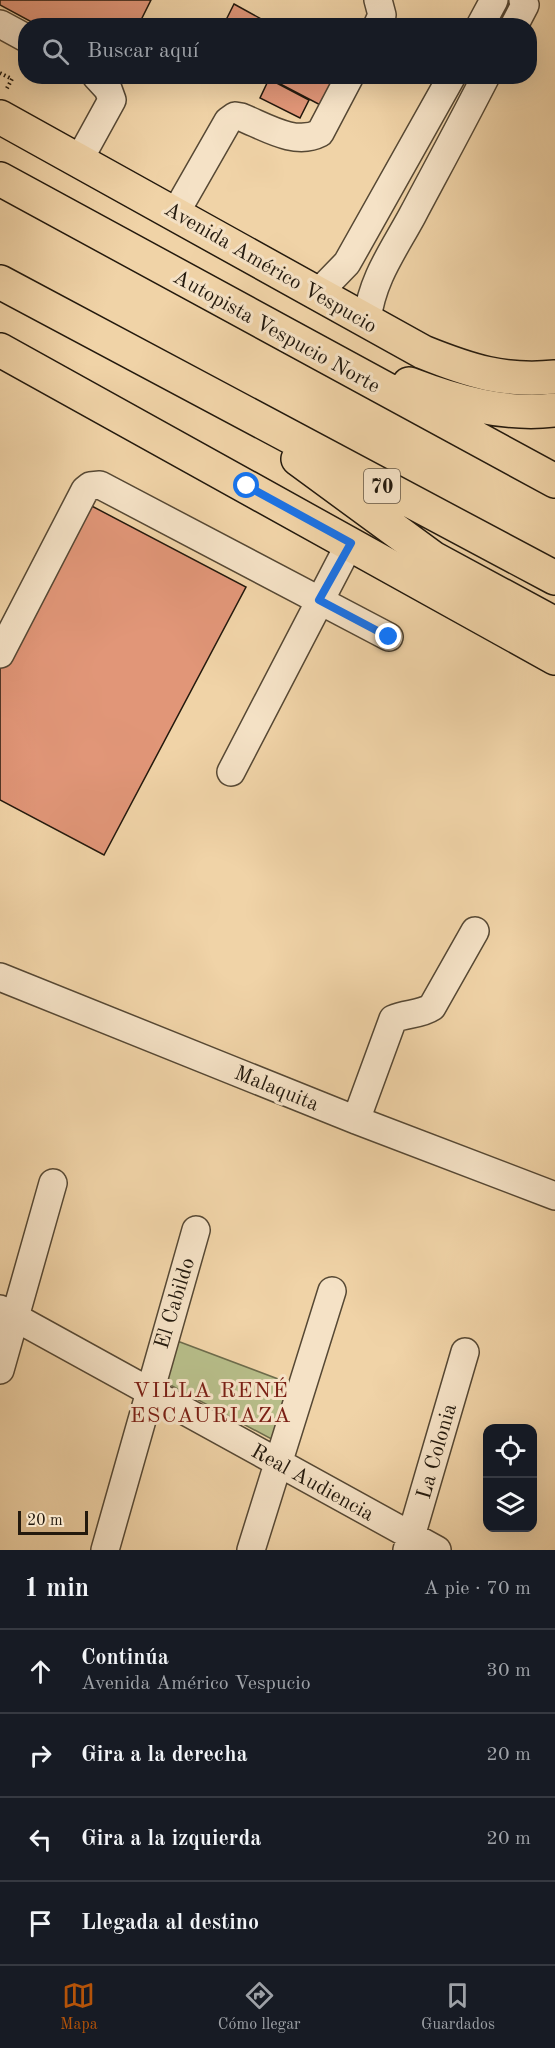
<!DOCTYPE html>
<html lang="es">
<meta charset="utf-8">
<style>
:root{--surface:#171b24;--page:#242831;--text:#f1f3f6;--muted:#9ea1a6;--line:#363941;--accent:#b45309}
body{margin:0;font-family:"Old Standard TT",serif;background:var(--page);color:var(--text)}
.controls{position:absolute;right:18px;bottom:18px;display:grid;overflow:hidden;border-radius:12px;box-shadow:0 6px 24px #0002}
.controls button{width:54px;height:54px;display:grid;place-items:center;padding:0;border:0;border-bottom:2px solid var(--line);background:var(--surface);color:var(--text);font:30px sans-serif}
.scale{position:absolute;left:18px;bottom:15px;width:70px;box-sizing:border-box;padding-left:6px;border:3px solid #23190d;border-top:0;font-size:16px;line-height:21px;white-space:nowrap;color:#23190d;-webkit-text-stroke:4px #f5e2c6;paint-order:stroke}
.stop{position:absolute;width:18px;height:18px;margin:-14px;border:4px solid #1a73e8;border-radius:50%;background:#fff}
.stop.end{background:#1a73e8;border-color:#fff;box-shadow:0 2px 6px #0008}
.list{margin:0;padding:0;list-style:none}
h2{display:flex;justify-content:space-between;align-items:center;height:78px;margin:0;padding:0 24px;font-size:26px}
h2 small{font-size:20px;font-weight:400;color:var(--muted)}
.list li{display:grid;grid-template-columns:39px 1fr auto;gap:18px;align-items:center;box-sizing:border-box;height:84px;padding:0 24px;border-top:2px solid var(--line)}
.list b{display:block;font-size:22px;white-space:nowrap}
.list p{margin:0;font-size:20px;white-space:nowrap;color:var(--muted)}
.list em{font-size:20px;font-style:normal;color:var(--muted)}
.icon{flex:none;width:33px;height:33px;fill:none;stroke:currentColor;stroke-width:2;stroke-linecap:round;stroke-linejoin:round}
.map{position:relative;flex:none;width:555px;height:1550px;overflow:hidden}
.search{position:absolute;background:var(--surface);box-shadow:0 6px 24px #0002;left:18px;right:18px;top:18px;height:66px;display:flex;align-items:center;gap:15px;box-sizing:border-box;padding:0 21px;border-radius:24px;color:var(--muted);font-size:22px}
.sheet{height:414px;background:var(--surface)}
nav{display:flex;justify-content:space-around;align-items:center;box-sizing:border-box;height:84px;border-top:2px solid var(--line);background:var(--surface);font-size:16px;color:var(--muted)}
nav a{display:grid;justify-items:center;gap:3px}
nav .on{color:var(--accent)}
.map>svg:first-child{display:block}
</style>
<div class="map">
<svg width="555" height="1550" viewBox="0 0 555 1550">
<rect width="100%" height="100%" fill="#f0d3a7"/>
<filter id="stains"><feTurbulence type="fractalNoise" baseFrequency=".00333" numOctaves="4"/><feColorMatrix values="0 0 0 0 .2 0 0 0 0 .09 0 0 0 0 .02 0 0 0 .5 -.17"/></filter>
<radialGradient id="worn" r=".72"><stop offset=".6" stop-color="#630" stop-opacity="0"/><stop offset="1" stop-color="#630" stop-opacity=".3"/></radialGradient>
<path fill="#b7bd89" stroke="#6d6b4b" stroke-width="1.5" d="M172,1339L294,1385L277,1442L159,1379Z"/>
<path fill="#e19678" stroke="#23190d" stroke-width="1.5" d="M0,0H151L138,26H39L0,5Z
M234,4L274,26H223Z
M265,76H345L328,109Z
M269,79L309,100L300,118L260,98Z
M86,503L246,587L104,855L0,800V666Z"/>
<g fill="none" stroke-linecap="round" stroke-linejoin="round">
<g stroke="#564834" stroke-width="30">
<path id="minor" d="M0,24L26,38
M377,26L382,15L378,0
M480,26L494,0
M514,26L525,5L523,0
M79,160L112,100L108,89L96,76
M176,212L228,121L235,116L241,117C266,127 295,146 320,133L350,76
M318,293L347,263L452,76
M367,320C372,279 393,251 412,216C437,169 462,123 486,76
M0,654L85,490L90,486L100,485L389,637
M231,772L350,543
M0,977L356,1120L555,1196
M356,1120L393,1019C406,1013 420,1015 432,1007L475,931
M0,1309L437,1550
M0,1370L53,1183
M105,1550L196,1230
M251,1550L332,1291
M407,1550L465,1352"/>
</g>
<g stroke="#23190d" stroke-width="36">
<path id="major" d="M0,117L423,352C470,371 504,382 555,377
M0,350L555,658"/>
</g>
<g stroke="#23190d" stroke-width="36">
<path id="highway" d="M0,179L555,481
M0,282L555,578
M409,384C456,402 504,416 555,410
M298,459L433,558L555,624"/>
</g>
<path stroke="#23190d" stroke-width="4" stroke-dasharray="1.5 3" stroke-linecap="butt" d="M0,73L12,79L6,90"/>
<use href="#minor" stroke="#f5e2c6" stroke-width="27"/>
<use href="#major" stroke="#f0d3a7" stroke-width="33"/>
<use href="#highway" stroke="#f0d3a7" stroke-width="33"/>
</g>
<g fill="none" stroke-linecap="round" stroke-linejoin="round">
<path stroke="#1a73e8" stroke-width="8" d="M247,486L351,543L319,600L389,637"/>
</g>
<g text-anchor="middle" stroke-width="6" stroke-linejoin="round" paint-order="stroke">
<rect fill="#f5e2c6" stroke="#625544" stroke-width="1.5" x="364" y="469" width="36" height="34" rx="4.5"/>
<g font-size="20" font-weight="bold" fill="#23190d">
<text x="382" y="493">70</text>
</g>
<g font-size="21" fill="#23190d" stroke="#f5e2c6">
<text transform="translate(271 267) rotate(30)" y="7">Avenida Américo Vespucio</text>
<text transform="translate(277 331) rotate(29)" y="7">Autopista Vespucio Norte</text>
<text transform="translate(277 1088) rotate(22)" y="7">Malaquita</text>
<text transform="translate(174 1303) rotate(-73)" y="7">El Cabildo</text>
<text transform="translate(436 1451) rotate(-74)" y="7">La Colonia</text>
<text transform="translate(313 1482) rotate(29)" y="7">Real Audiencia</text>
</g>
<g font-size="22" letter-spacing="1.5" fill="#7a1f14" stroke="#f5e2c6">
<text x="211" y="1397">VILLA RENÉ<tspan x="211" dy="25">ESCAURIAZA</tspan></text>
</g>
</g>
<rect width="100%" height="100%" filter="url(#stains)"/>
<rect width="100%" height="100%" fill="url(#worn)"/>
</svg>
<div class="controls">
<button><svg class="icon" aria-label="locate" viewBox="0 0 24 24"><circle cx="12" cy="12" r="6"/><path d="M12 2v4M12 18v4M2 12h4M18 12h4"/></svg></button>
<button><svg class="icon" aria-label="layers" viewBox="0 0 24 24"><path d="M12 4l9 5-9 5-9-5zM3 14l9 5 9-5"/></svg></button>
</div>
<div class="scale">20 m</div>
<div class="stop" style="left:247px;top:486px"></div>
<div class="stop end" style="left:389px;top:637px"></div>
<div class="search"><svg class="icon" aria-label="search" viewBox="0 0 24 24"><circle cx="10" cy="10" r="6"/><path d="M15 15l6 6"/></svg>Buscar aquí</div>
</div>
<section class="sheet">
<h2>1 min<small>A pie · 70 m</small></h2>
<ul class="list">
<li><svg class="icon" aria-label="ahead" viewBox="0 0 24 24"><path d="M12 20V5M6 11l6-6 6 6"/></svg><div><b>Continúa</b><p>Avenida Américo Vespucio</p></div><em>30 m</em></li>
<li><svg class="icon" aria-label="right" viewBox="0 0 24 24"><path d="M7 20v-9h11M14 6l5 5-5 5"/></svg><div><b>Gira a la derecha</b></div><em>20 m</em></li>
<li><svg class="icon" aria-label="left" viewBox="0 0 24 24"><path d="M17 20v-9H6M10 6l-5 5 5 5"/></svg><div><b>Gira a la izquierda</b></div><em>20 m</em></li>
<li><svg class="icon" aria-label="arrive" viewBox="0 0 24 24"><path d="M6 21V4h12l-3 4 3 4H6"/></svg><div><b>Llegada al destino</b></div></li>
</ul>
</section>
<nav>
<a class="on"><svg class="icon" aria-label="map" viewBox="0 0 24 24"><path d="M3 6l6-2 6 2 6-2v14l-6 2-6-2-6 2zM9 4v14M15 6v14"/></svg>Mapa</a>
<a><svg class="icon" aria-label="directions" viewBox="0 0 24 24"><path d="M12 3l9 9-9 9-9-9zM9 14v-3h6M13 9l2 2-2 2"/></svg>Cómo llegar</a>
<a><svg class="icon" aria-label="saved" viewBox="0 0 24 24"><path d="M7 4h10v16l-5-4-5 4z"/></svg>Guardados</a>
</nav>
